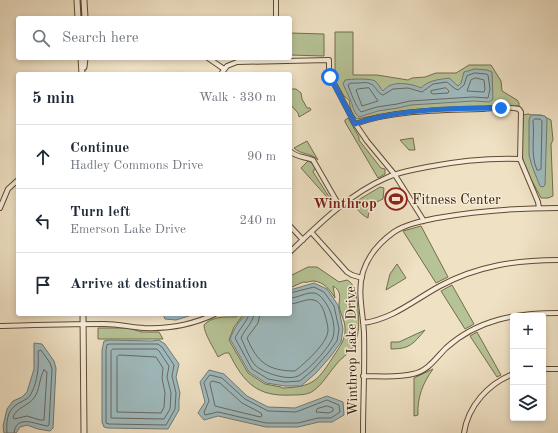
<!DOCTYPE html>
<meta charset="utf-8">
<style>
:root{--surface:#fff;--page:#f6f6f7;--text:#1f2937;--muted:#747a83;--line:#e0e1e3}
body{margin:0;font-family:"Old Standard TT",serif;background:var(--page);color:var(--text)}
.controls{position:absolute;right:12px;bottom:12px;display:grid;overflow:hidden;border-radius:4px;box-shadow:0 2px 6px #0003}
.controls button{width:36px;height:36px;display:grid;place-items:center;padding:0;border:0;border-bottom:1px solid var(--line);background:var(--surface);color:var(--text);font:20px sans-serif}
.stop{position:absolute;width:12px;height:12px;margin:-9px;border:3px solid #1a73e8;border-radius:50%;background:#fff}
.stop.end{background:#1a73e8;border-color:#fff;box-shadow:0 1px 4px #0008}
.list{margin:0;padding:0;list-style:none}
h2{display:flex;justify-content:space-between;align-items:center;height:52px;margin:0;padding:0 16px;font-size:17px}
h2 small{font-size:13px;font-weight:400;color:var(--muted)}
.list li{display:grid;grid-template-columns:26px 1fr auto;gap:12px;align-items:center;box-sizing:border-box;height:64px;padding:0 16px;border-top:1px solid var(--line)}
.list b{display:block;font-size:15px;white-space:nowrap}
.list p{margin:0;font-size:13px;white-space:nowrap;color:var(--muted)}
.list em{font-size:13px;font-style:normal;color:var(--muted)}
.icon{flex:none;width:22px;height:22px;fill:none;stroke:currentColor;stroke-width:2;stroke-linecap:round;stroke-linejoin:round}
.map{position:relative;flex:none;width:558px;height:433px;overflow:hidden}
.search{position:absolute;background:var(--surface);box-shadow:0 2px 6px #0003;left:16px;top:16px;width:276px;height:44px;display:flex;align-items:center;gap:10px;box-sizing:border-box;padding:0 14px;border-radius:4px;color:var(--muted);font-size:15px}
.panel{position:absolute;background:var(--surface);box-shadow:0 2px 6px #0003;left:16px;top:72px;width:276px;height:244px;border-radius:4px}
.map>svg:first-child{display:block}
</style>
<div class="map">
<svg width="558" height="433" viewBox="0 0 558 433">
<rect width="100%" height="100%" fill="#efe1c4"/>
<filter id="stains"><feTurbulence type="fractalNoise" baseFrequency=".005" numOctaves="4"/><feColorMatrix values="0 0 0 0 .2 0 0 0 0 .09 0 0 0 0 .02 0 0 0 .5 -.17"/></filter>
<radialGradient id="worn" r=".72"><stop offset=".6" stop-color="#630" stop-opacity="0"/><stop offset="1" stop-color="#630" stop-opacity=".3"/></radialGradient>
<path fill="#b6c396" stroke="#746d4b" d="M335,32H353V75H377L408,80L412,78L425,77L436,73H456L469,65H491L501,81L502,91L517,100L519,103V106C465,105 411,107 357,119C351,114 350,107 349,100L344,96L333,77L335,75Z
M290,33L324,34V56L290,55Z
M290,89H296L301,93L302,99L307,108H310L311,110L299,117L298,113L290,104Z
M528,114L532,115H541L551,120L553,140L551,144L553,196L548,198H541C535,185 527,175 523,161C521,151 523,127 523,115Z
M348,118L359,137V140L381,168L385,169V174L378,178L345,122V120Z
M413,138L415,150H409L400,140Z
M307,141L318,160C310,152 301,155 294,148Z
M308,161L312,163L315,168L313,172L335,206L301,168Z
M380,187L384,188L383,199C372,204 369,206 368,218C362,215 355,209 355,202Z
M421,226L448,277L436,283L403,231Z
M397,264L406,278L386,290L390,274Z
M308,267H317L339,282L347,280C354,283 356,293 357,301C359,318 362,339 348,353C343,358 339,360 335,366C328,374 322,385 313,391C308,395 298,395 292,395C257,397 244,383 229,353H225L218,357C214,348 204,334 204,325C212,316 225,317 236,317L237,314H244L234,327L229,340L248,373L265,384L281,387L282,388C315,387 318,380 335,354C340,346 346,339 345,328C345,320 339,312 339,304C340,297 341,290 333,286L335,298C330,290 324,282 314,281C309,281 308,283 303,282L290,288V276Z
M452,285L474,324L465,329L441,291Z
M98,328H128L142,332H159L163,339H98Z
M425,330C413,344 410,349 391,349V342H399Z
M477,332L501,375L497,377L470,336Z
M433,369C423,383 417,397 418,415L414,416V378Z"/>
<path fill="#9fbbbf" stroke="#737973" d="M475,69L487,70L492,72L493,99L489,102L474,101L411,105L398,108L378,111L359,117C353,112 353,105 350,99C348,94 345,89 343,84L345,80C351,79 370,78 375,81C378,83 380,88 383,91C385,89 388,86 391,85C399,82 413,84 421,88C429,80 437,80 449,78L458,86L461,83L464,72Z
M532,115H536L545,116L547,119L545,185L543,187L540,186L532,166L529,155V120L530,117Z
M314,283L327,289L338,305L343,329L341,342L331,356L316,373L301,386H285L266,383L249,372L230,339C234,329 239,320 247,314H290V290Z
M163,314H195L176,320L165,319Z
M109,340L152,341L159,340L165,344L179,364L176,377L180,393L179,400V410L168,429L108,428L104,427L102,422V350L104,341Z
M34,343L42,344L54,361L56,368L53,428L50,431L38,429L27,425L20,427L16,433H4L3,426L7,409L13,401L22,397L27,392L34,369Z
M209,370L224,374L247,396L268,407L295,408L327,396L343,402L344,415L332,422H319L298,427H266L218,416L204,420L198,413L205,402L200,382Z"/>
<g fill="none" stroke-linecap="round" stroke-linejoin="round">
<path stroke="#686960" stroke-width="1" d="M475,73L486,74L488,75L490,89L488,98L473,97L410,101L397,104L377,107L361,112C357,109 350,91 348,85L351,83C357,84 366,81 371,84C376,86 377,93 383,95L393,89L408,88L422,92L433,84L447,82L454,88L458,90L464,85L467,76Z
M476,78L484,80L485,89L484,92L467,91L471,80Z
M369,88L378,101L362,106L356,90L358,89Z
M446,88L449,91L448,93L433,94L431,93V91Z
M535,119H540L542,121L541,169L539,170H537C530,154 535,137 533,121Z
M249,314C248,320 238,331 235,338L252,369L268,379L285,382L300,381L313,370L328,353L337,341L339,329L334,306L324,292L314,287L290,293
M254,314C253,323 244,330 241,338C245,346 249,358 255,365C263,373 288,381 298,376C308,371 330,347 333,337C336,328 332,313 327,305C324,300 320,294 314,293C306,292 298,298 290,298
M260,314L258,323L247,338C257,362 268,371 295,371C305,363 328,343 328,330C328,325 326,319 325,315C324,310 320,301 314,300C307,298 297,304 290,304
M110,344H158L162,347L174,365L172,376L176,393L175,409L166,425L109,424L106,423V350L107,345Z
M113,349H157L159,351L169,366L167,377L171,393L170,409L164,419L111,418V351Z
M119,355L156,357L163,368L162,378L165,393L164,407L161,413L117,412V357Z
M44,370L47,372L44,420H40L27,416L14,419L13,417C17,407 28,406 34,398C40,390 39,378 44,370Z
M210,375L222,378L245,399L268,411L296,412L327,400L339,405L340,412L331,418H318L298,423H266L218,412L205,415L204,412L209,401L204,383Z
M212,381L220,383L242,403L261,413L262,416L260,417L215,406L210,384Z
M327,406L333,408V411L329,413L316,412L317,409Z
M7,433C6,423 7,411 16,405C21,401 28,400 31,394C38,381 39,365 38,351L41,350L50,363L52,369L49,425L47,426C35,424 16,414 14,433"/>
<g stroke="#614a31" stroke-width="6">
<path id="minor" d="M276,0V18
M208,58L224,69
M221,74L227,66L237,62L329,60V74L354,122L367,141L395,175L424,221
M355,124C393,110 443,110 483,109C494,108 508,106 519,109L521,112L520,159L538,202L539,208
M290,151C297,158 304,156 313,160L340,207
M0,208L8,189L18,180
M290,226L303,240
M312,233L347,272L352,275L362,278
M290,252C318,225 349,194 386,178C398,172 413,170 427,167C458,161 489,158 520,159
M363,323C393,319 414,300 440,286C477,266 516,260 558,260
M0,326C35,325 69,324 104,324C118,324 130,327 144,328C169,329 192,325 215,314
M543,369H558
M363,376C379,376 397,378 413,374C428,371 436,358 446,348C478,319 517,313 558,313
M363,433C363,400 365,366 364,333C363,312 357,292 363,272C368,256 380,242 394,232C406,224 422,221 437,218C477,211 517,208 558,208
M464,433C468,406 488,384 513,374"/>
</g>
<g stroke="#614a31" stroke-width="7">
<path id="tertiary" d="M77,0L78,18
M84,0L85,18
M81,58L82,74
M84,67L85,58
M83,314L84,433"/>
</g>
<use href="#minor" stroke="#f5ecd9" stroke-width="4"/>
<use href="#tertiary" stroke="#f5ecd9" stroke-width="5"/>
</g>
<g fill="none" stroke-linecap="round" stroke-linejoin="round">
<path stroke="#1a73e8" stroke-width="5" d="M330,77L355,124C395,109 458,108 501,108"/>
</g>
<defs>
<g id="stadium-ring" transform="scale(1.15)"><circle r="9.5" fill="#f5ecd9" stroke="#8f2418" stroke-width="1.5"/><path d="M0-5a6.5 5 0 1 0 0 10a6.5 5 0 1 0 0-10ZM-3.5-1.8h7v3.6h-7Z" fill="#8f2418"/></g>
</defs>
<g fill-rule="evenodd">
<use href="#stadium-ring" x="396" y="199"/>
</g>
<g text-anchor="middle" stroke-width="3" stroke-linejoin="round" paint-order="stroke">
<g font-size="14" fill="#321700" stroke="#f5ecd9" text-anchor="start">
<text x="412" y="204">Fitness Center</text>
</g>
<g font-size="14" fill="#321700" stroke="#f5ecd9">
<text transform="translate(351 351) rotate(-91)" y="5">Winthrop Lake Drive</text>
</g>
<g font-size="15" font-weight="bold" fill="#7a1f14" stroke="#f5ecd9">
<text x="345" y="208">Winthrop</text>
</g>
</g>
<rect width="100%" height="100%" filter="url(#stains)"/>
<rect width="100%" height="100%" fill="url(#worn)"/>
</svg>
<div class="controls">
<button>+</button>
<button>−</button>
<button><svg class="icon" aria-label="layers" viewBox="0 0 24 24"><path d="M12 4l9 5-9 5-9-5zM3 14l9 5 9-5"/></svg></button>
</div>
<div class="stop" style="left:330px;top:77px"></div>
<div class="stop end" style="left:501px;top:108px"></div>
<div class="search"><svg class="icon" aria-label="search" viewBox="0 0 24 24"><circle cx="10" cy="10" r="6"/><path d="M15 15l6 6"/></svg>Search here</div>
<section class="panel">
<h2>5 min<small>Walk · 330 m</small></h2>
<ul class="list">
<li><svg class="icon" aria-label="ahead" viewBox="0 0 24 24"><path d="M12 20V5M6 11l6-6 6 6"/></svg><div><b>Continue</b><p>Hadley Commons Drive</p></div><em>90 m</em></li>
<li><svg class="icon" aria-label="left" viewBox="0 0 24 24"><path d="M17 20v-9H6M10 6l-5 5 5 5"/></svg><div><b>Turn left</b><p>Emerson Lake Drive</p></div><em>240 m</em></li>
<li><svg class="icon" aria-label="arrive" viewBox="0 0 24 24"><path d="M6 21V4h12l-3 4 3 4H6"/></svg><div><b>Arrive at destination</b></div></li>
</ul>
</section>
</div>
